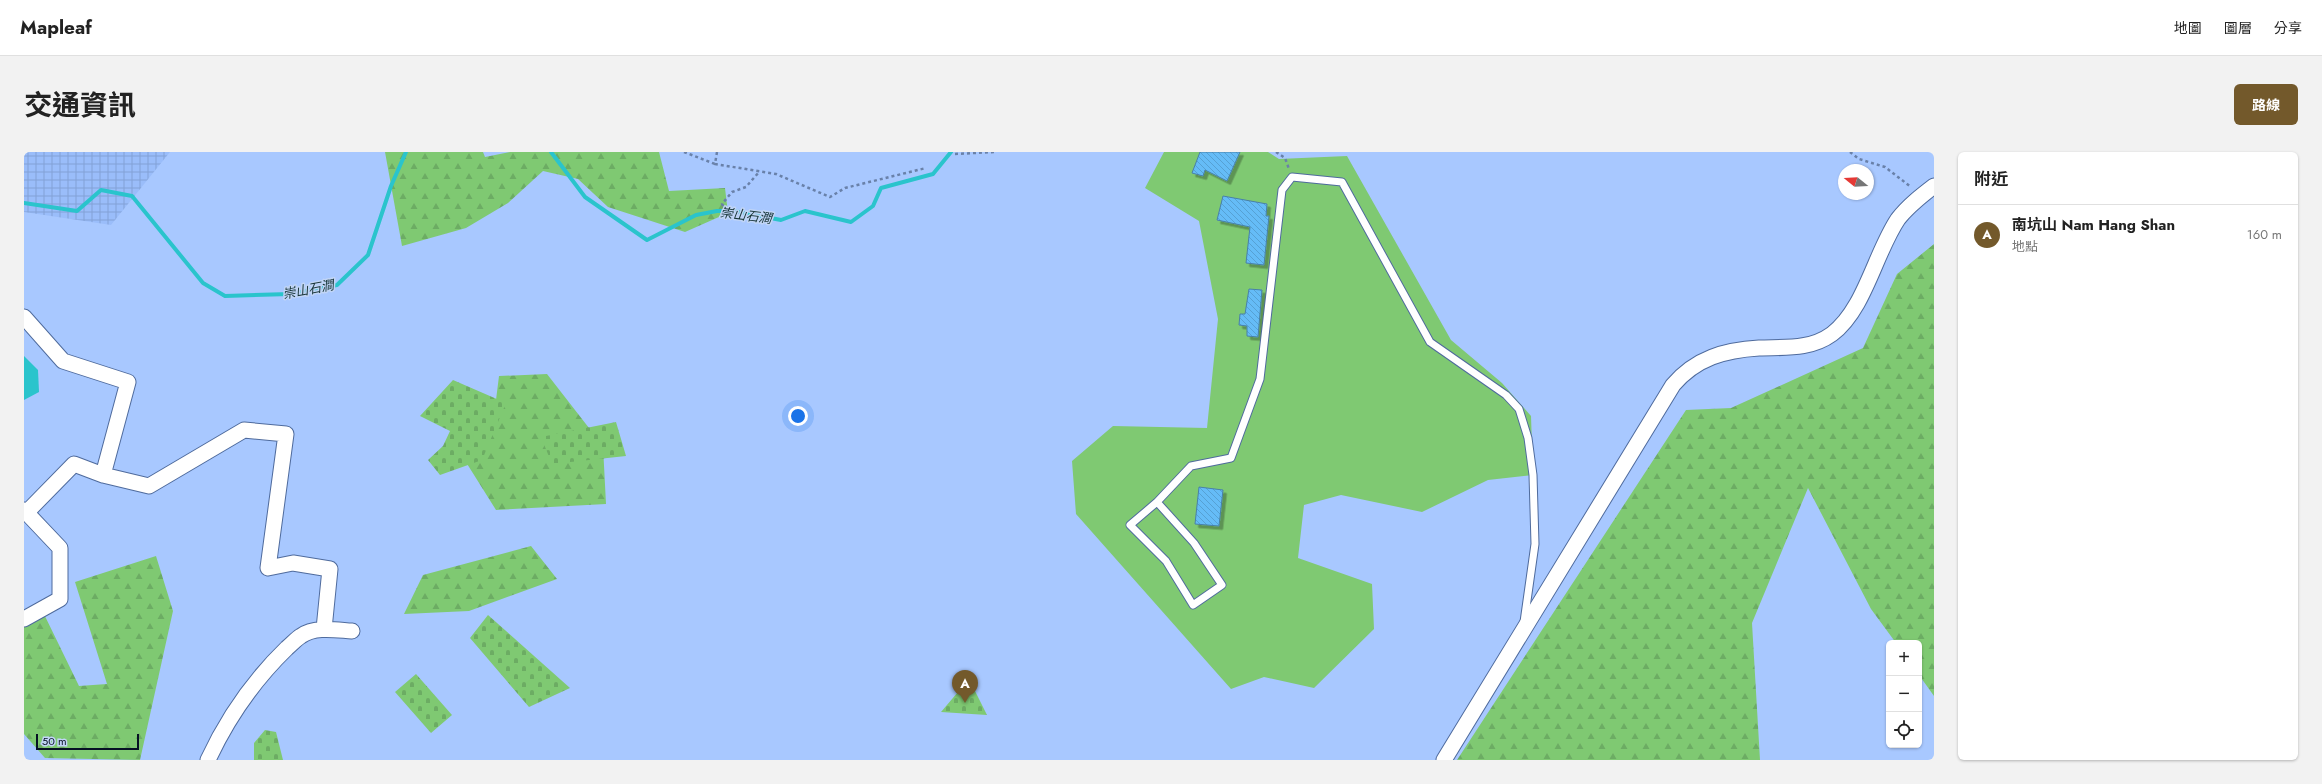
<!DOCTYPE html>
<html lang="zh-TW">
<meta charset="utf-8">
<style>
:root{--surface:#fff;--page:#f2f2f2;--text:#222;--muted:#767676;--line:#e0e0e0;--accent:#73592b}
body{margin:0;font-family:Jost,"Noto Sans TC",sans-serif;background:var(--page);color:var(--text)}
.controls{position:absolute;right:12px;bottom:12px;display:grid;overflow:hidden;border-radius:6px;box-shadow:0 1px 3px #0004}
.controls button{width:36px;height:36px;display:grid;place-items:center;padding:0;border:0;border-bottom:1px solid var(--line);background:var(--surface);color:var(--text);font:20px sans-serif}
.compass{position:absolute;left:1814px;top:12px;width:36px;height:36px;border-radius:50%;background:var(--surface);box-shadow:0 1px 3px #0004;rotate:288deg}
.scale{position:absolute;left:12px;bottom:10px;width:103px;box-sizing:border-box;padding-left:4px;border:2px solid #061124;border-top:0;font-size:11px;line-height:14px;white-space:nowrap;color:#061124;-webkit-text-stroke:3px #c1d5f6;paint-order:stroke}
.you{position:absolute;left:774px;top:264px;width:14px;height:14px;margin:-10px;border:3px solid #fff;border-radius:50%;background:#1a73e8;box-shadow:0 0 0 6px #1a73e833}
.badge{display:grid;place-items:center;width:26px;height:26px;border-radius:50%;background:var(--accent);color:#fff;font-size:13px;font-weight:700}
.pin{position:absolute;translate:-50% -33px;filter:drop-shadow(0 1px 2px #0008)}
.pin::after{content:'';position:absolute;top:21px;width:14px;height:12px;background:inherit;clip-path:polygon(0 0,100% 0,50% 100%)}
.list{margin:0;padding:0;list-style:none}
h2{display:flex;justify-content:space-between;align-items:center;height:52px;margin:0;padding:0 16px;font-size:17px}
h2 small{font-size:13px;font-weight:400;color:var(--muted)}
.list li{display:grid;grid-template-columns:26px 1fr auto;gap:12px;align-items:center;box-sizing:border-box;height:60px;padding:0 16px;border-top:1px solid var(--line)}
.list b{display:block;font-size:15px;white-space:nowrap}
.list p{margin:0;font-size:13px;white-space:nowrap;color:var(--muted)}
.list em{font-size:13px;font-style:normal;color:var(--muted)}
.icon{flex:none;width:22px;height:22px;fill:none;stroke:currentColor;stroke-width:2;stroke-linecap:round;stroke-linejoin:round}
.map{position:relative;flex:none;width:1910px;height:608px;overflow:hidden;border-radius:6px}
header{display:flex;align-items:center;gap:24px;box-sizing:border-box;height:56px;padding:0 20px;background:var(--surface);border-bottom:1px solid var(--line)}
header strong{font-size:19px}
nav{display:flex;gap:22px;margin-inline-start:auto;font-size:14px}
.intro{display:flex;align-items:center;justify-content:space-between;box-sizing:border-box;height:96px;padding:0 24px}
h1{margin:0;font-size:28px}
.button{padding:10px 18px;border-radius:6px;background:var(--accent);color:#fff;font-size:14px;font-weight:700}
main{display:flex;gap:24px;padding:0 24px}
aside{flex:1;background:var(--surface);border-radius:6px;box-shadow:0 1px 3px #0004}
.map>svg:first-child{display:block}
</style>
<header>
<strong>Mapleaf</strong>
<nav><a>地圖</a><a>圖層</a><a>分享</a></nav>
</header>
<div class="intro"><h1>交通資訊</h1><a class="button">路線</a></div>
<main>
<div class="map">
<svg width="1910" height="608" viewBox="0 0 1910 608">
<defs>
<pattern id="industrial-grid" width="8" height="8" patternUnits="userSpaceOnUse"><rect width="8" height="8" fill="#9abdfa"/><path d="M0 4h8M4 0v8" fill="none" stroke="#83a1d6"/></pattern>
<pattern id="forest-firs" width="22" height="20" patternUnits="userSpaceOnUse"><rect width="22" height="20" fill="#7fc972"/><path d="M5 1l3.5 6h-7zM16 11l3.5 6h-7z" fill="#6cac63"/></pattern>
<pattern id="cemetery-stones" width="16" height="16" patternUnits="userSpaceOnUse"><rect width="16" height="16" fill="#7fc972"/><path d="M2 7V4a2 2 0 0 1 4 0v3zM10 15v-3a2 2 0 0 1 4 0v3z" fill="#6cac63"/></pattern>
<pattern id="building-back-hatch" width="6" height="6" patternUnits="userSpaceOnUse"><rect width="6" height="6" fill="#65bcf7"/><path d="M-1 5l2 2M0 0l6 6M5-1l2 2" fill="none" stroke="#56a1d4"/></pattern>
<filter id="shadow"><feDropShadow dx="3.5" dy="3.5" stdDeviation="0" flood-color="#0004"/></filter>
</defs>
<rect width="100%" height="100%" fill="#a8c8ff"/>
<path fill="url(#industrial-grid)" d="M0,0H146L87,73L0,60Z"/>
<path fill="url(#forest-firs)" d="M361,0H459L461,5L486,0H635L645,39L701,36L704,61L661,80L584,55L554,27L519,19L484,51L442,76L378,94Z
M1910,92V544L1895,523V491H1872L1847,457L1784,336L1728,471L1736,608H1433L1662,258L1707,256L1839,196L1873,122Z
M523,222L579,294L582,352L472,358L440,307L468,280L475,224Z
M507,394L533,427L445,459L380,462L399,423Z
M132,404L149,459L116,608L21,606L0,582V467L18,458L55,534L83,532L51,430Z"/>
<path fill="url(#cemetery-stones)" d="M429,228L482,251L458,308L416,323L404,308L419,294L426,279L396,264Z
M592,270L602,304L528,312L517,285Z
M464,463L546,536L505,555L446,486Z
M392,522L428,563L407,581L371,540Z
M945,527L963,563L917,560Z
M241,578L252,580L259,608H230V591Z"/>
<path fill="#7fc972" d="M1140,0H1244L1255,7L1323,4L1427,188L1478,231L1507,264L1509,323L1464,328L1398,360L1317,343L1280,353L1274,406L1348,432L1350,477L1290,536L1240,525L1207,537L1052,362L1048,309L1089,274L1183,276L1194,167L1175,69L1121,36Z"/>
<path fill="#2ac4cc" d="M0,204L14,218L15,240L0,248Z"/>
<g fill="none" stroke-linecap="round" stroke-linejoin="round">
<path stroke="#2ac4cc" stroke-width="4" d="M527,0L561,45L623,88L672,63L693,59H710L757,68L781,59L827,70L849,54L857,36L909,22L927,0
M0,51L53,59L77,38L108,44L179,131L201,144L266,142L313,133L344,103L367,34L382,0"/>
</g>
<path fill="url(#building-back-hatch)" stroke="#4880a8" filter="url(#shadow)" d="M1176,0H1216L1203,29L1181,18L1179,24L1168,21Z
M1199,44L1243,52L1242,64H1245L1240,113L1222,111L1226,75L1193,68Z
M1225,137L1238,138L1234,185L1223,184V174L1215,173L1216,162H1221Z
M1175,335L1199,338L1195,374L1171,372Z"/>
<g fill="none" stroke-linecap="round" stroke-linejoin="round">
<g stroke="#4f6b9d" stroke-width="9">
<path id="lane" d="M1133,350L1167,314L1207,306L1236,227L1258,38L1268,25L1318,30L1406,190L1482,243L1495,257L1504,286L1509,323L1511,392L1500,470
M1133,350L1170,391L1198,433L1169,453L1142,409L1106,373Z"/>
</g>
<g stroke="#4f6b9d" stroke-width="17">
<path id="street" d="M0,165L39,209L104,230L79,323L125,334L220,278L262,282L244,416L269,411L306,417L300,477
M0,358L36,396V447L0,467
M3,360L50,312L79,323
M184,608C203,567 231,527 263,496C268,492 272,487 277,484C291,474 312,478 328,479
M1420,608L1649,233C1672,206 1701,198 1735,196C1761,195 1786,198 1808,182C1841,157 1851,101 1874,67C1884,54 1897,44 1910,34"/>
</g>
<path stroke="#6981a9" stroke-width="2.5" stroke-dasharray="3 3" stroke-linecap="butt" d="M660,0L691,12
M693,0L691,12L752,22L806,45L821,36L902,16
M1252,0L1261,6L1265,17
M1826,0L1835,7L1861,15L1887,35
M931,2L970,0
M703,59L698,52L708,40L722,35L735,20"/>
<use href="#lane" stroke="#fff" stroke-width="7"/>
<use href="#street" stroke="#fff" stroke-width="15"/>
</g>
<g text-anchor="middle" stroke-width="3" stroke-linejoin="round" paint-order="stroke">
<g font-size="13" font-style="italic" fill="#173537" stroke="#c1d5f6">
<text transform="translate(722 63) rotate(7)" y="5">崇山石澗</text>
<text transform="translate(284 137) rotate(-11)" y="5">崇山石澗</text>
</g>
</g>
</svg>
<div class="controls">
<button>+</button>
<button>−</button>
<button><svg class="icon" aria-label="locate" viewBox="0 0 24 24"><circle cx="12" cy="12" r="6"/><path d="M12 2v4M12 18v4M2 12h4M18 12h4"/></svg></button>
</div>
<svg class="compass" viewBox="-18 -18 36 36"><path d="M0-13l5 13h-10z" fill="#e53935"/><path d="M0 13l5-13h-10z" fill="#767676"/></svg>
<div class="scale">50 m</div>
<div class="you"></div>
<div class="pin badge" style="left:941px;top:551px">A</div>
</div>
<aside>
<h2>附近<small></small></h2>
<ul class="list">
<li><span class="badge">A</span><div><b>南坑山 Nam Hang Shan</b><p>地點</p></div><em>160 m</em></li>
</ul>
</aside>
</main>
